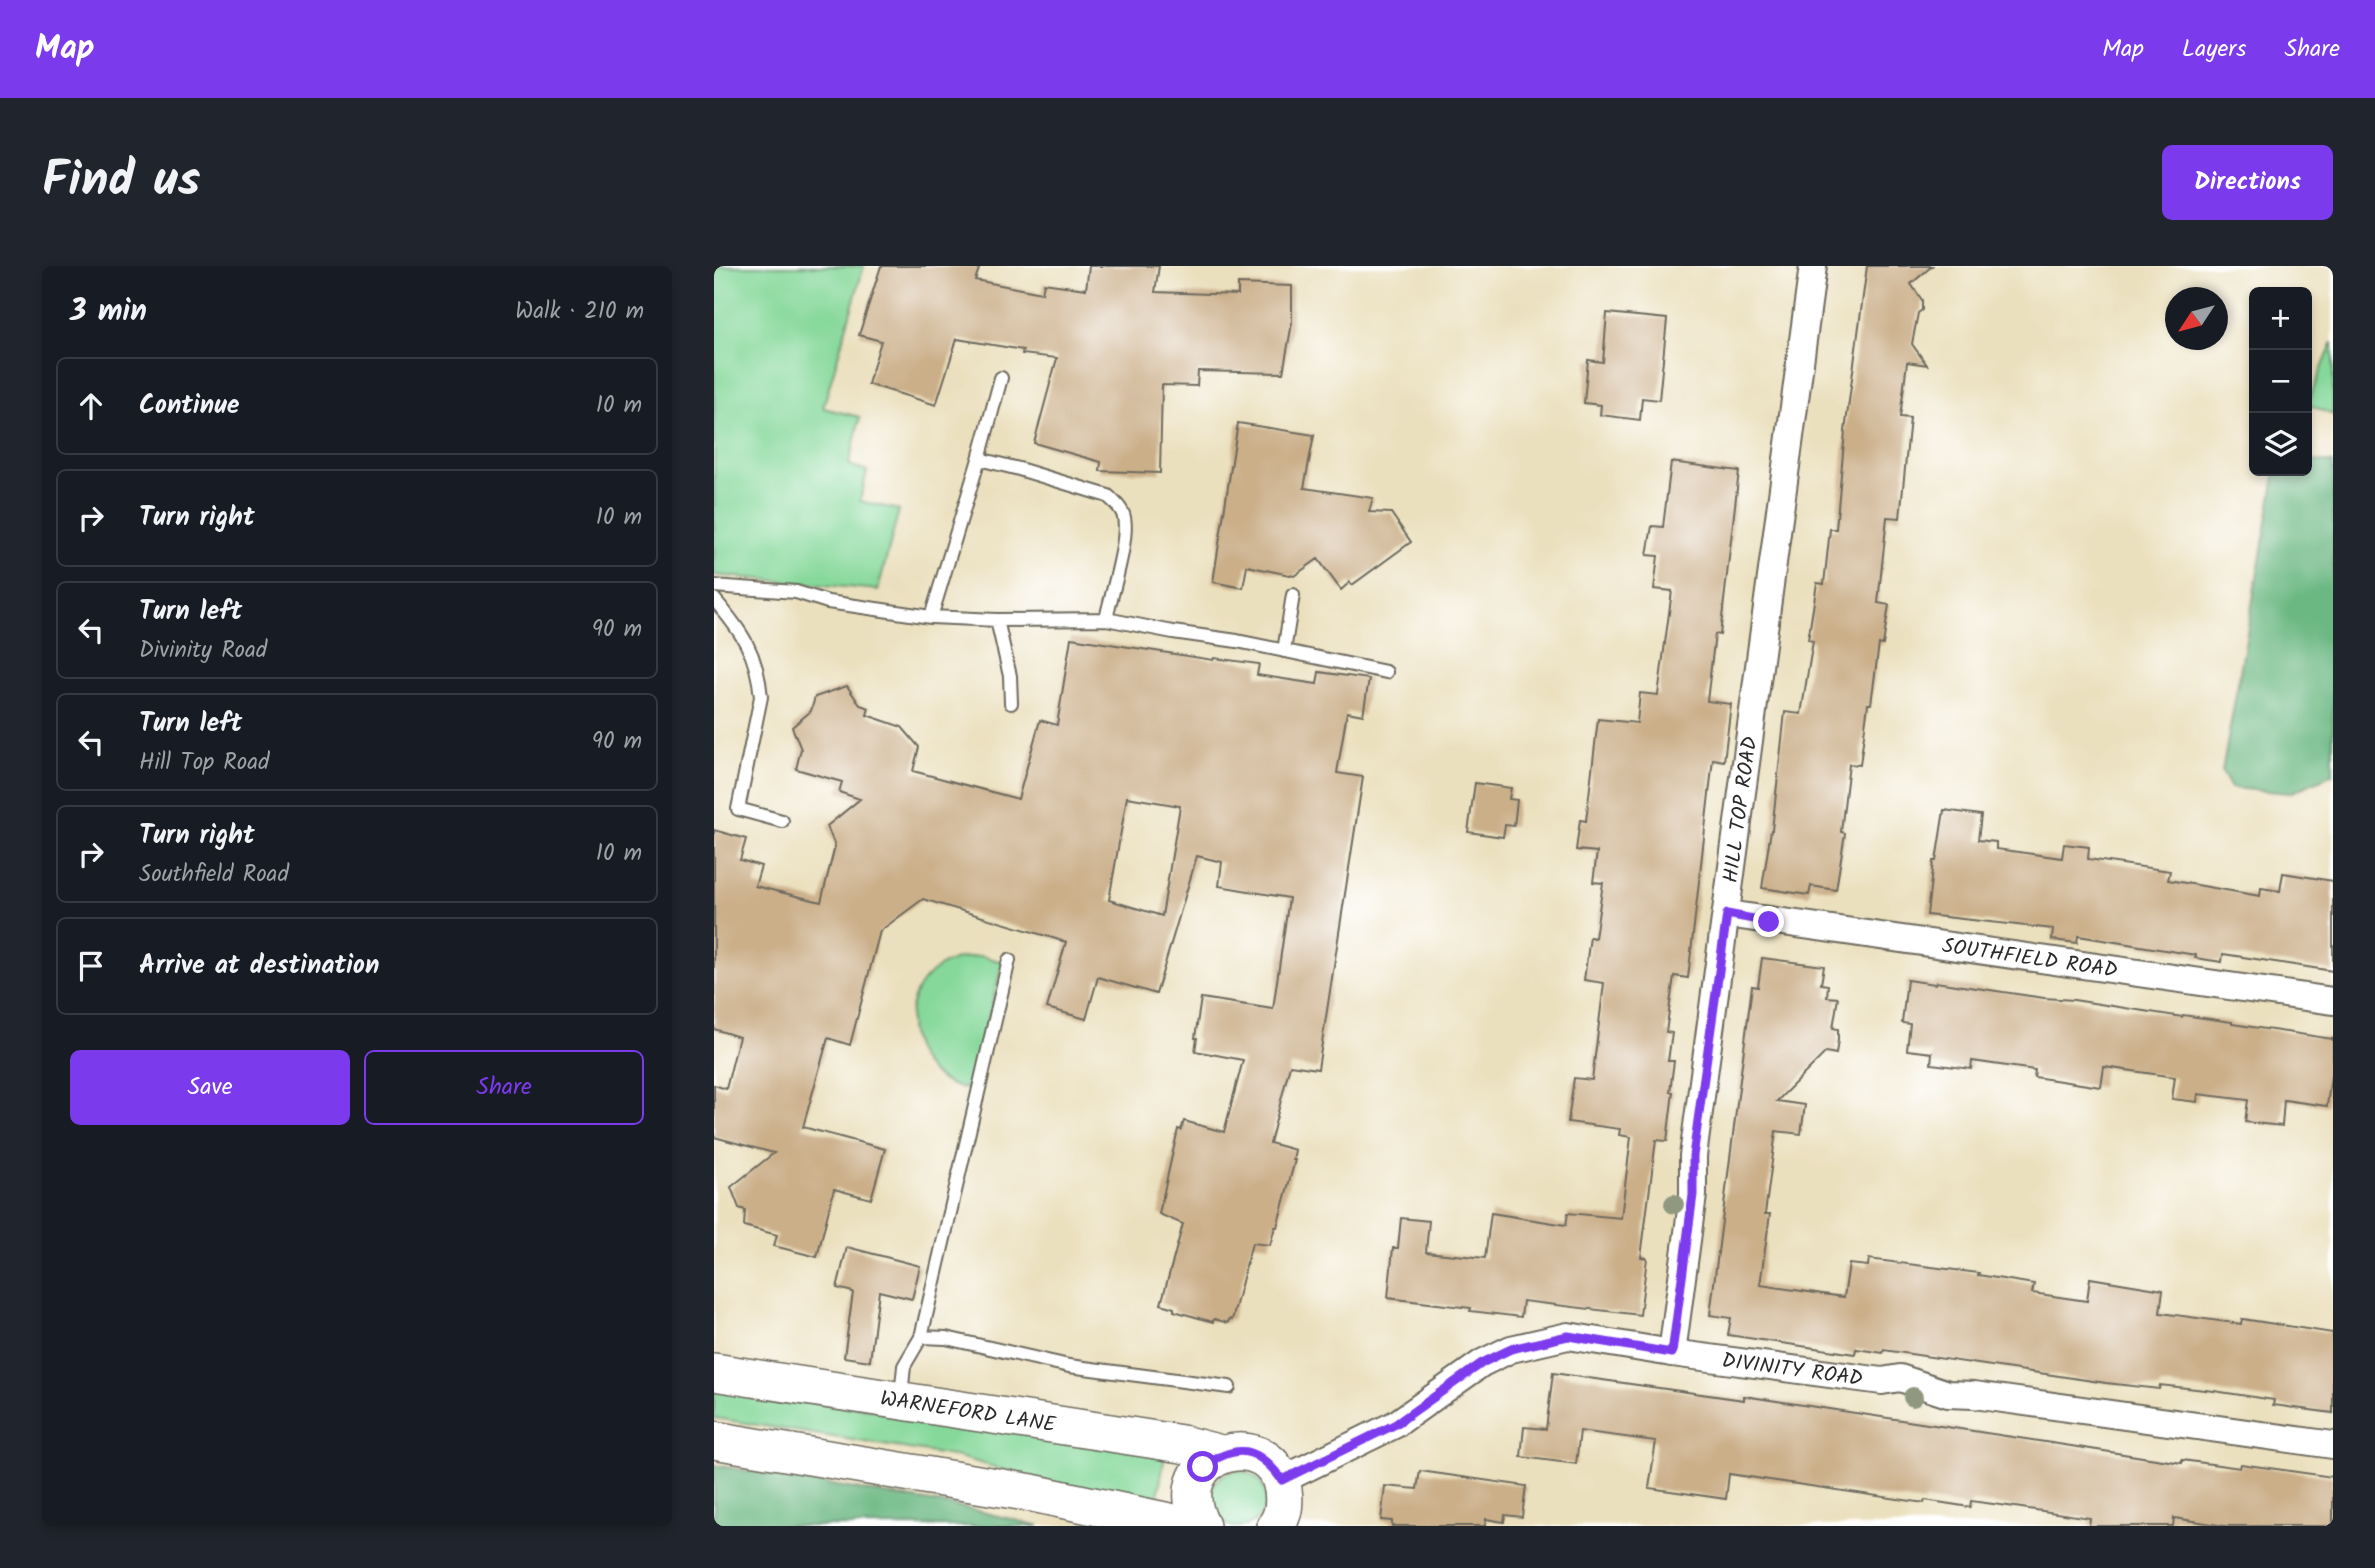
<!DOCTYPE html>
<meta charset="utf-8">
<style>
:root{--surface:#171b24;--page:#20242c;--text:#f1f3f6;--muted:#9ea1a6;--line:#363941;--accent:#7c3aed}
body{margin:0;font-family:Kalam,sans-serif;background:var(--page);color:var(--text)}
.controls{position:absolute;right:21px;top:21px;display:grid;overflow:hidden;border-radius:10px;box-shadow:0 4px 10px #0003}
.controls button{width:63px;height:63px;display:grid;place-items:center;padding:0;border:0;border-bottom:2px solid var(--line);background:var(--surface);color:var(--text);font:35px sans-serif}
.compass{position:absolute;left:1451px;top:21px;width:63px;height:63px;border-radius:50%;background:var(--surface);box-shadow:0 4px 10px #0003;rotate:234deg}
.stop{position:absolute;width:21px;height:21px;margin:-16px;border:5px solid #7c3aed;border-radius:50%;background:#fff}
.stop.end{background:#7c3aed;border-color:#fff;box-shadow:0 2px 7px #0008}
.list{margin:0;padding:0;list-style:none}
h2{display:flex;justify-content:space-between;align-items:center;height:91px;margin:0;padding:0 28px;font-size:30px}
h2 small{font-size:23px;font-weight:400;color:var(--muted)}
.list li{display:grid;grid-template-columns:46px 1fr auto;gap:21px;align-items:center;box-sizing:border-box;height:98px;margin:0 14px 14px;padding:0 14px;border:2px solid var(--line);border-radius:10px}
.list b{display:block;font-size:26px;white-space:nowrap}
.list p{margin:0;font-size:23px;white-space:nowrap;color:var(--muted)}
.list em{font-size:23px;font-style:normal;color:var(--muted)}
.actions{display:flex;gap:14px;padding:21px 28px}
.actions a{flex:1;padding:16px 0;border:2px solid var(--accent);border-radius:10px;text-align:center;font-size:24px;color:var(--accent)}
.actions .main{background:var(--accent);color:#fff}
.icon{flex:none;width:38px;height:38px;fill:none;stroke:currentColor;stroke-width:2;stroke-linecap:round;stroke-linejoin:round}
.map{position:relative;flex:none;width:1619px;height:1260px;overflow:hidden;border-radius:10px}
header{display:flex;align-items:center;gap:42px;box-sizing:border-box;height:98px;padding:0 35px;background:var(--accent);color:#fff}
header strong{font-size:33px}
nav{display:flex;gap:38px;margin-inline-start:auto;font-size:24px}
.intro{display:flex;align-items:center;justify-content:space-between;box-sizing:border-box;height:168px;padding:0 42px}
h1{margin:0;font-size:49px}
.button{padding:18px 32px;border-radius:10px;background:var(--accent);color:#fff;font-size:24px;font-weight:700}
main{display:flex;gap:42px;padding:0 42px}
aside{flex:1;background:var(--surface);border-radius:10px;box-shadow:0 4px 10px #0003}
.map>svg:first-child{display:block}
</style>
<header>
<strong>Map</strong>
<nav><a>Map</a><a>Layers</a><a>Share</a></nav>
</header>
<div class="intro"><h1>Find us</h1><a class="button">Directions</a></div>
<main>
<aside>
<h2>3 min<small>Walk · 210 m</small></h2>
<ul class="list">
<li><svg class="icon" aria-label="ahead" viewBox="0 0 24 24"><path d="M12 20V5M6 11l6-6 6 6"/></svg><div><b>Continue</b></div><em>10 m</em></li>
<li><svg class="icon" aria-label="right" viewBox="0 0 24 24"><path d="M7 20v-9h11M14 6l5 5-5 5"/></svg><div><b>Turn right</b></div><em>10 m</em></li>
<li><svg class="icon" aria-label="left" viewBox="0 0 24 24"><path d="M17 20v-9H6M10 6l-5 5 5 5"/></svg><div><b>Turn left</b><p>Divinity Road</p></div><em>90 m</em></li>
<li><svg class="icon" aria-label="left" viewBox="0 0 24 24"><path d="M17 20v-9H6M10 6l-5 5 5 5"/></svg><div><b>Turn left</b><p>Hill Top Road</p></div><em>90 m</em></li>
<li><svg class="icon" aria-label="right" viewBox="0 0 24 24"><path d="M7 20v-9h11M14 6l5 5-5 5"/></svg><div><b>Turn right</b><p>Southfield Road</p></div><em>10 m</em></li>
<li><svg class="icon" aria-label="arrive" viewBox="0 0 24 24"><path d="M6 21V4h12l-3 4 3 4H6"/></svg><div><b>Arrive at destination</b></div></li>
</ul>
<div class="actions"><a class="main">Save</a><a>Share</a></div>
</aside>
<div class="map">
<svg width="1619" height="1260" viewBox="0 0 1619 1260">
<rect width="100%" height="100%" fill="#fff"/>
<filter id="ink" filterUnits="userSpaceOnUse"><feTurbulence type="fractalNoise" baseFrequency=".0143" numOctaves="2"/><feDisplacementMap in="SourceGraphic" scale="14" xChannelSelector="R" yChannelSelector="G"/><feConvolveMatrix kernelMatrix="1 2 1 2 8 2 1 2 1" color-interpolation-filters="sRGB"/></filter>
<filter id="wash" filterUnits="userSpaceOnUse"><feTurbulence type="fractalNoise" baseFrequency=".00686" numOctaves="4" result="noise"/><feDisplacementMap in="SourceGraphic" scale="28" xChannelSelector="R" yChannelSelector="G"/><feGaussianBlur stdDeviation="1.57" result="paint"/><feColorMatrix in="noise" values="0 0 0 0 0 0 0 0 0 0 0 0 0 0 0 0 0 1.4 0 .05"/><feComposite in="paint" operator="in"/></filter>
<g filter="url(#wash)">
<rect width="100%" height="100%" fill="#ebe0be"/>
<path fill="#85d89a" stroke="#588262" stroke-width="2" d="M0,0H150L109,142L146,151L135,199L153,205L146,235L185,244L164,324L0,309Z
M1619,76V149L1593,138Z
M267,690L289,696L256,823C195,818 173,734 225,701C239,692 252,691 267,690Z
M0,1119L451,1188L442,1242L322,1213L245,1191L0,1152Z
M496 1233a28 28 0 1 1 56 0a28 28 0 1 1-56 0Z"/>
<path fill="#6cb882" stroke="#4c7256" stroke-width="2" d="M1593,194L1619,197V508L1576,527L1517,522L1508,506L1562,205H1593Z
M0,1199L247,1241L326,1260H0Z"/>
<g id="blocks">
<path fill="#cbaf89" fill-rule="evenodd" d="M167,0H266L261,14L328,27L330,17L372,23L375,0H445L441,26L524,29V18L578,20V57L569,107L484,105L483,120L448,119L446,207L386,205L387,196L320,177L343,92L308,88L309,84L243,73L222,139L154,118L167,75L145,69Z
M1153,0H1218L1197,18L1208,34V44L1204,47L1198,78L1213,99L1193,96L1186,151L1196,152L1186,252L1173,251L1164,337L1175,339L1169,379L1165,378L1157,438H1154L1146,499L1135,498L1127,566L1131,567L1122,624L1097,620L1095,629L1048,622L1057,564H1058L1071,446L1087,448L1099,375L1094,374L1103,317L1110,318L1116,263H1122L1131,165Z
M893,47L953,53L945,134L928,132L926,154L886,149L887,139L870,137L874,94L889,96Z
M524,157L600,169L590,222L659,232L655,246L677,247L697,276L638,319L636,316L627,324L604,293L580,310L533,300L529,322L499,316Z
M957,196L1025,205L1006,369L1001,368L993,435L1017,438L1010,495L999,493L974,712L960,710L952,766L958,767L954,795H960L956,826H959L953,875L942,874L927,991L933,992L926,1049L809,1035L807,1051L756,1045L757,1042L674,1032L679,982H684L687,952L715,955L712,986L771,992L777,947L852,959L854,947L907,952L917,871L905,869L906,863L854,856L860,812L878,814L890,717L870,714L876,671L881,672L889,617L879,616L883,586L862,584L866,554L872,555L884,453L923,457L926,427L944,429L958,325L940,323L944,290L933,289L938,260L949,261Z
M357,372L499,394L500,392L545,398L543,409L603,418L605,406L655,413L649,449L633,446L623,507L649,511L604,803L576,799L556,877L581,884L579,894H581L563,961H561L556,979L538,977L518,1054L515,1053L514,1057L500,1053L499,1056L460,1045V1042L447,1038L469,958L445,948L464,863L467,864L470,855L510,866L529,794L481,785L483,772H481L487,732L559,743L575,632L505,620L508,596L483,590L442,728L384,711L372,753L333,742L352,676L209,633L166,665L136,779L114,772L89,861L171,883L157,933L120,923L103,991L60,980L63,969L30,960L31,944L25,942L17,921L60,887L0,871V819L12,823L25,771L0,763V564L32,573L26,594L47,600L41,620L107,636L121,580L113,560L146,533L125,526L128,516L82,503L87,483L78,461L97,445L101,431L133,420L146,439L155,442L153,449L188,461L205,481L199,505L304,533L326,454L343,459ZM413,531L466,540L448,650L395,634Z
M761,517L797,522L795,533L803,534L800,560L791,559L789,571L754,566Z
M1230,544L1267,549L1264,574L1282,576V583L1348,592L1350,578L1375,581L1374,593L1456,605L1454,614L1546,630L1547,622L1566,625L1569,607L1619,615V705L1509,688L1508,696L1481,692L1482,689L1364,670L1363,677L1338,674L1339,663L1213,649L1219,595H1222Z
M1048,692L1110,700L1107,718L1114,719L1113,731L1124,732L1119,762L1124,763V774L1122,788L1112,786L1063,835L1091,839L1087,868L1062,865L1051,948H1056L1046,1019L1130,1031L1135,998L1154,1000L1155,993L1265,1007L1264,1009L1320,1018L1318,1027L1373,1035L1376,1012L1449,1024L1446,1047L1527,1058L1528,1053L1619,1067V1147L1559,1139L1560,1134L1500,1125L1446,1119L1445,1123L1392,1117L1170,1084L1169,1087L1142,1083L1141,1088L1014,1069L1017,1052L996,1049L1038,720L1044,721Z
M1193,714L1221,718L1222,716L1330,732L1360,734L1468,751L1469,749L1518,756V758L1619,773V810H1617L1613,840L1570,834L1568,860L1531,856L1534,834L1484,828L1483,836L1458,833L1461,811L1390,801L1387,821L1320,811L1321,804L1258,795L1257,803L1217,798L1218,787L1193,784L1196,758L1188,757Z
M133,981L206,1000L198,1033L165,1025L156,1095L130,1091L139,1026L123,1022Z
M839,1107L1030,1134V1130L1468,1197V1194L1526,1202L1527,1198L1619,1211V1260H1511L1460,1252L1459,1260H1375L1376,1252L1294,1240L1257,1235L1256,1241L1211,1234L1210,1237L1015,1208L1012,1233L935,1222L942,1175L866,1165L862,1198L807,1191L810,1161L832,1163Z
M706,1205L812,1220L808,1251L791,1249L790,1256L772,1253L771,1260H678V1255L667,1254L671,1220L703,1223Z"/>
</g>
</g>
<g filter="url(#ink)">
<use href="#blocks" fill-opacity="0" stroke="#6e6a5e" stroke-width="2"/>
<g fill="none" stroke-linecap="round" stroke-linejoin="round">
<g stroke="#6e6a5e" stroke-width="16">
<path id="lane" d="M265,193L287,112
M0,320L82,326L114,336L217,351L283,354L392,353L459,366L523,375L672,406
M0,333C28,366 43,387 47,431L24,543L68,555
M217,351L265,193L305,203L394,230C400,236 406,240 409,248C417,268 397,329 392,353
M283,354L296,410L297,437
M570,385L579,329
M207,1071L232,1072L355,1100L515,1121
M187,1130L190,1100L207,1071L295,694"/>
</g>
<g stroke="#6e6a5e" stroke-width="30">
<g id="street">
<path id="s1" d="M1013,648L1619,735"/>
<path id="s2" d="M958,1087L979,929V890L1099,0"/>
<path id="s3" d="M568,1214L682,1158L768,1097L797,1083L854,1070L958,1087L1168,1115L1186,1112L1234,1128L1260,1129L1619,1179"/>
</g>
</g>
<g stroke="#6e6a5e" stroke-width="40">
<g id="secondary">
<path id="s4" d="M0,1106L468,1178L507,1188"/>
<path d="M0,1174L318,1227L475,1260"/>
<path d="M487,1260C448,1184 560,1157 569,1224C571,1237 570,1249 562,1260"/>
</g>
</g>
<use href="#lane" stroke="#fff" stroke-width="12"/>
<use href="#street" stroke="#fff" stroke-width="26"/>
<use href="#secondary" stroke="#fff" stroke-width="37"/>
</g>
<g fill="#90997f">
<circle cx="960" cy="938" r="10"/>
<circle cx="1199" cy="1131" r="10"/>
</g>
</g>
<g fill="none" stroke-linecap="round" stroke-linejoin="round" filter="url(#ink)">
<path stroke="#7c3aed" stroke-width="9" d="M489,1201C523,1177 543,1180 568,1214L682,1158L768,1097L797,1083L854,1070L958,1087L979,929V890L1013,648L1055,656"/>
</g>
<g text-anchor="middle" stroke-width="5" stroke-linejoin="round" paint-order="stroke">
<g font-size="21" fill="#2b2b2b" stroke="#fff">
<text dy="7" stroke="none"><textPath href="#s2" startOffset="548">HILL TOP ROAD</textPath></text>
<text dy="7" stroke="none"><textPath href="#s1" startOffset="306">SOUTHFIELD ROAD</textPath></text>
<text dy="7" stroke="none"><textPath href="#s3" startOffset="550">DIVINITY ROAD</textPath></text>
<text dy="7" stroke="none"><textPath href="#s4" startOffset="257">WARNEFORD LANE</textPath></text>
</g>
</g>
</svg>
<div class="controls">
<button>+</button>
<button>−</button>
<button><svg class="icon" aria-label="layers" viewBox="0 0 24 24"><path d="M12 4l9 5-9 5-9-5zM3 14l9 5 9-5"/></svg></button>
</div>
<svg class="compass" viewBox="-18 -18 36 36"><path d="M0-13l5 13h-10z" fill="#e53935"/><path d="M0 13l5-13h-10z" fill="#9ea1a6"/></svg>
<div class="stop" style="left:489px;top:1201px"></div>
<div class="stop end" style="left:1055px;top:656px"></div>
</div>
</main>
